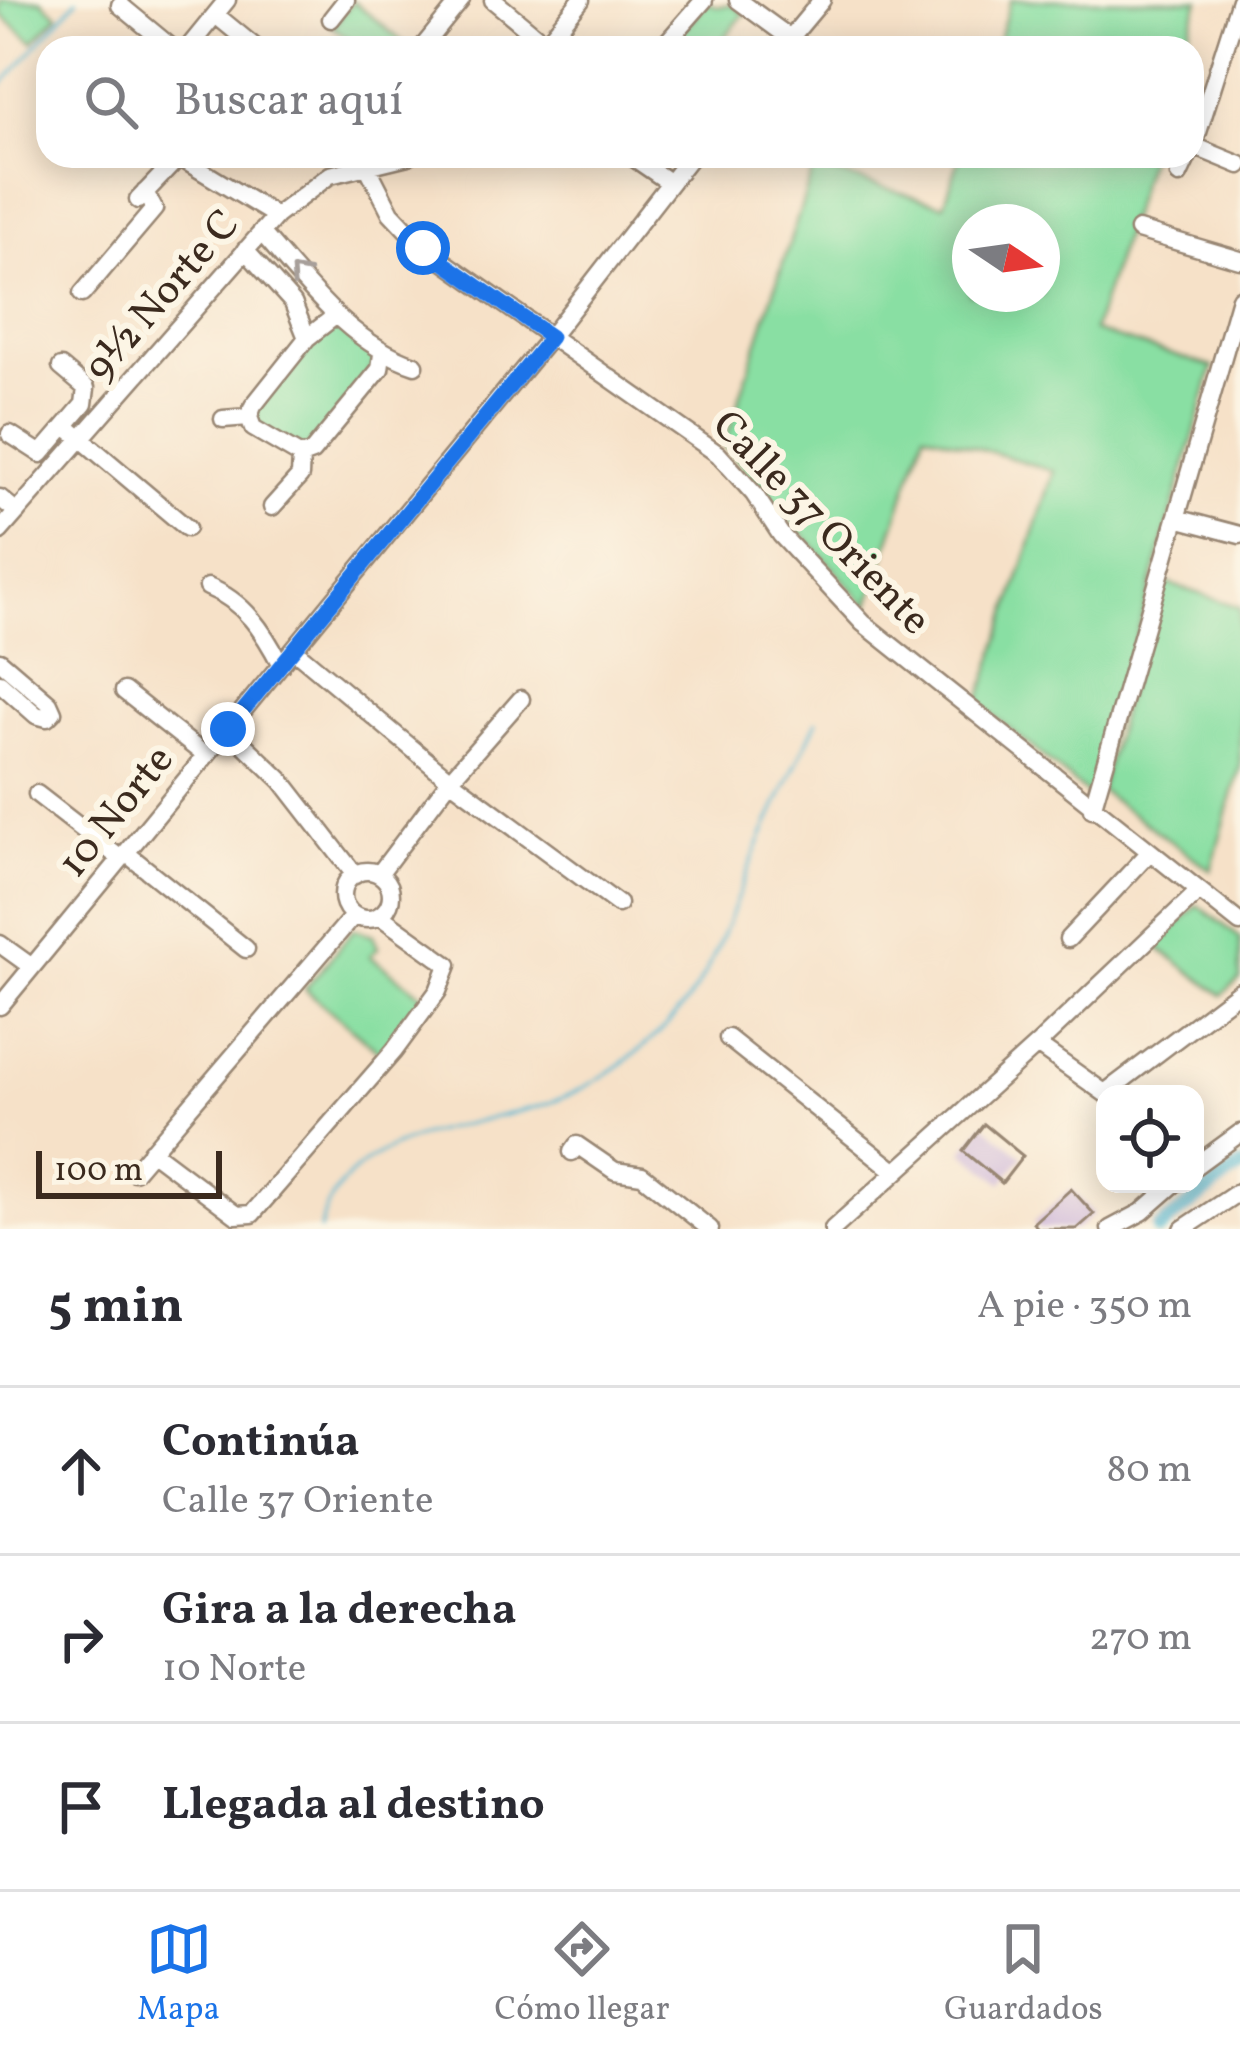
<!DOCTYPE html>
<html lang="es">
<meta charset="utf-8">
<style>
:root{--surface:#fff;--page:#f2f2f3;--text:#2b2b33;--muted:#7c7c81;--line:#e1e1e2;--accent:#1a73e8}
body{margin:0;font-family:Vollkorn,serif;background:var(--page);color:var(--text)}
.controls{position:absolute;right:36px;bottom:36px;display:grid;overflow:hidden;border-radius:24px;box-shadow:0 6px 30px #0003}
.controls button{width:108px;height:108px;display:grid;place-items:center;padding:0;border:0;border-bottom:3px solid var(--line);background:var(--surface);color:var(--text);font:60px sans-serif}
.compass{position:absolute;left:952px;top:204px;width:108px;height:108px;border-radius:50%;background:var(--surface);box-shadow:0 6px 30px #0003;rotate:103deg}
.scale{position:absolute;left:36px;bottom:30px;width:186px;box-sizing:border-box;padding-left:12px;border:6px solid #3b2a1e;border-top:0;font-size:33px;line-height:42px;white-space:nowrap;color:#3b2a1e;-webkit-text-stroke:9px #fcf5e5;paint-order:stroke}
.stop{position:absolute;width:36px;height:36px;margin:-27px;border:9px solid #1a73e8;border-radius:50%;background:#fff}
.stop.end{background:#1a73e8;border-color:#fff;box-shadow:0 3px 12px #0008}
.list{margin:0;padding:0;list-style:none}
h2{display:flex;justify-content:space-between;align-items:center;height:156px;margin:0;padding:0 48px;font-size:51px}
h2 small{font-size:39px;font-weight:400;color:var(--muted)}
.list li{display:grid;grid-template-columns:78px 1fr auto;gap:36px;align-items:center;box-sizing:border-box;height:168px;padding:0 48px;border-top:3px solid var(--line)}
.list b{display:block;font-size:45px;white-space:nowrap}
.list p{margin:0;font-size:39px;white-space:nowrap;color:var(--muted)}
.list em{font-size:39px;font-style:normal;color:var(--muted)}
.icon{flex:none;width:66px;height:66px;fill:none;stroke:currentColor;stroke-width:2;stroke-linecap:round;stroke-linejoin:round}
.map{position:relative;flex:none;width:1240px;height:1229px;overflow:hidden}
.search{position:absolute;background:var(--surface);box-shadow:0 6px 30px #0003;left:36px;right:36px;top:36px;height:132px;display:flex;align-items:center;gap:30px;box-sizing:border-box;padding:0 42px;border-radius:36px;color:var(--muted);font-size:45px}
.sheet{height:660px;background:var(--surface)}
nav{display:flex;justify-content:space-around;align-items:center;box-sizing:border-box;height:168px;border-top:3px solid var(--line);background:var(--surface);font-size:33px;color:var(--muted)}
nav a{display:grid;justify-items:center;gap:6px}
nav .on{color:var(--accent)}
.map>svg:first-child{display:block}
</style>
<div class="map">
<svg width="1240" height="1229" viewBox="0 0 1240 1229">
<rect width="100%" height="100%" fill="#fcf5e5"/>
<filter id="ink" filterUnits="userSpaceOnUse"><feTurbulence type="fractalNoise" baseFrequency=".00833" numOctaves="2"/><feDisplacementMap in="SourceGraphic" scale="24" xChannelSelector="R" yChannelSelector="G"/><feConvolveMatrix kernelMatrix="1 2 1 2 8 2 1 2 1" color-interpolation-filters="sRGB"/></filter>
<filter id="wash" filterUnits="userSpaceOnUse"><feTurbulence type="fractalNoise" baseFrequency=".004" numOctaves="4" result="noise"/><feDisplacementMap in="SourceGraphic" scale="48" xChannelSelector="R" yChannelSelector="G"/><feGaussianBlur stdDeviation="2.7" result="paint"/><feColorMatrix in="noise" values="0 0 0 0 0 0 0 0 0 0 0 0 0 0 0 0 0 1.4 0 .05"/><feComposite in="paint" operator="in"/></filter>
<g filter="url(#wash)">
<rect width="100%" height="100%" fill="#f6e1c8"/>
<path fill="#89dfa3" stroke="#628460" stroke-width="3" fill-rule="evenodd" d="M0,0H41L58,15L33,42L0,14Z
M1011,0H1199L1184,48H996Z
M353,1L410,48H360L333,27Z
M708,2L718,7L731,4L744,14L716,48H695L679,34Z
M960,156H1149L1093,331L1213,367L1091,797L979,703L1054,471L925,432L868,607L724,446L814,167L944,205ZM970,222H1042V294H970Z
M335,316L382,354L312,452L253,428V406Z
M1157,580L1240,607V767L1211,870L1100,791Z
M1198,905L1240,938V979L1222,995L1156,946Z
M354,929L373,935L378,948L370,956L425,997L381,1053L305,989Z"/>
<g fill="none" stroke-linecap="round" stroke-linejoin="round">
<path stroke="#55b8d3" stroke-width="3" d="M0,87L77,0
M320,1229C342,1131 467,1129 546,1104C568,1097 593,1083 611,1071C638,1053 666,1028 686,1003C715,965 730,914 748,870C769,820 793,770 817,721"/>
<path stroke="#55b8d3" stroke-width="14" d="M1158,1229L1240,1167"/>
</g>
<g id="blocks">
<path fill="#c1a5d6" d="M984,1124L1023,1156L1002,1183L963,1151Z
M1071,1189L1094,1214L1077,1229H1039L1033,1223Z"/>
</g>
</g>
<g filter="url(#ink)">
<use href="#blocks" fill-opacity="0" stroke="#988673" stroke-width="3"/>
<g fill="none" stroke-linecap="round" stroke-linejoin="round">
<g stroke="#988673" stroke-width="21">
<path id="minor" d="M493,0L546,44
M738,0L790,38
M120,5L172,48
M217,16L256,48
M331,19L346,0
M188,48L227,0
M422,48L461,0
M542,48L581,0
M662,48L704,0
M782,48L822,0
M1196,147L1240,165
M1192,151L1240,0
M177,156L276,216
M362,156L391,213L423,247L718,454L754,494L781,535L863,623L1240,923
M631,156L669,182
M1179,175L1188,156
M138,200L179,157
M1138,230L1240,260
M261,232C306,283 350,344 415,365
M245,250L293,303L307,338
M82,294L154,209L145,192
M249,417L253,406L307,338L335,316
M249,417L253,428L301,456
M223,419L249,417
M66,426L187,528
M10,434L41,454L84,404L86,388L61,367
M0,498L17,512
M272,507L300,476L301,456L312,452L380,369L382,354
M1176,518L1240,535
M0,531L276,216L330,175L408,156
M208,587C244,601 264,632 281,665
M294,650L450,780L618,904
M0,661L49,703L53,712L47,718L36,715L0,683
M124,691L206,756
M228,729L282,781L355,875
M37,794L121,859
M1092,809L1240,298
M126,853L246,949
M343 895a24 24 0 1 1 48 0a24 24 0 1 1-48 0Z
M379,874L450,780L521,699
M1068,939L1149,853
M0,944L32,967
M0,1006L551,336L691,156
M728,1038L896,1172
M1037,1045L1106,1094
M1105,1093L1240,991
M151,1151L236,1215L252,1214L394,1051L438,991L448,965L380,916
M572,1152L577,1145L615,1171L642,1175L710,1229
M1195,1166L1240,1133
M134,1172L354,915
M833,1229L1037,1045L1199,891
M1110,1229L1142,1212L1174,1184
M1183,1229L1240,1191"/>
</g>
<use href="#minor" stroke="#fff" stroke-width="16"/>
</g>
<defs><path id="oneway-chevron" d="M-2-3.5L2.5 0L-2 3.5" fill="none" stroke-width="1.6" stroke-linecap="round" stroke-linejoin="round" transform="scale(3)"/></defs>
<use stroke="#a79f9a" href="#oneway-chevron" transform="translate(298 274) rotate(-132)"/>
</g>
<g fill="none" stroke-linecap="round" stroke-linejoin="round" filter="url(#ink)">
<path stroke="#1a73e8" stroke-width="15" d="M228,729L551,337L423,248"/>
</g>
<g text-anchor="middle" stroke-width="12" stroke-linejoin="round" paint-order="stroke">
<g font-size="42" fill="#3b2a1e" stroke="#fcf5e5">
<text transform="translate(160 294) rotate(-49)" y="15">9½ Norte C</text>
<text transform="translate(823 521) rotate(46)" y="15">Calle 37 Oriente</text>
<text transform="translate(114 810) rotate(-51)" y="15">10 Norte</text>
</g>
</g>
</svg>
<div class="controls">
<button><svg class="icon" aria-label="locate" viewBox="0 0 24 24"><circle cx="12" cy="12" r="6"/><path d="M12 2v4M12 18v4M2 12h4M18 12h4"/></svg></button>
</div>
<svg class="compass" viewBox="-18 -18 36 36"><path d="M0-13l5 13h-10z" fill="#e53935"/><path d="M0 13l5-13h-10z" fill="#7c7c81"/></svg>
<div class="scale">100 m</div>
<div class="stop" style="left:423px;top:248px"></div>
<div class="stop end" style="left:228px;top:729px"></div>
<div class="search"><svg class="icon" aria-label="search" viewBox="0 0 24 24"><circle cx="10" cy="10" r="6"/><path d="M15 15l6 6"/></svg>Buscar aquí</div>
</div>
<section class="sheet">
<h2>5 min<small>A pie · 350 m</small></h2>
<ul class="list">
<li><svg class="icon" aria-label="ahead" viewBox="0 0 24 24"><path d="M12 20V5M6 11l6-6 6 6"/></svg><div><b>Continúa</b><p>Calle 37 Oriente</p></div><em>80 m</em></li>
<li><svg class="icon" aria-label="right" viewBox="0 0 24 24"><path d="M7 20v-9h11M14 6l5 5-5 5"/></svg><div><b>Gira a la derecha</b><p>10 Norte</p></div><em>270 m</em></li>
<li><svg class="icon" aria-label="arrive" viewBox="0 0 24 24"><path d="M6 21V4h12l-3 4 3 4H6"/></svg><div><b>Llegada al destino</b></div></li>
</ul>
</section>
<nav>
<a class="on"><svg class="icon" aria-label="map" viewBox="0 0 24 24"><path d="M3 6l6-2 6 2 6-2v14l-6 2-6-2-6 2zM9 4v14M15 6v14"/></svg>Mapa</a>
<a><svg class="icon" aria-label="directions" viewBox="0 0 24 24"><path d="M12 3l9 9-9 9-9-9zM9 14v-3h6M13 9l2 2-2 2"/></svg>Cómo llegar</a>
<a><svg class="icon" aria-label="saved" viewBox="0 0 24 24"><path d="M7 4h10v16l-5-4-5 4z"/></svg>Guardados</a>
</nav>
